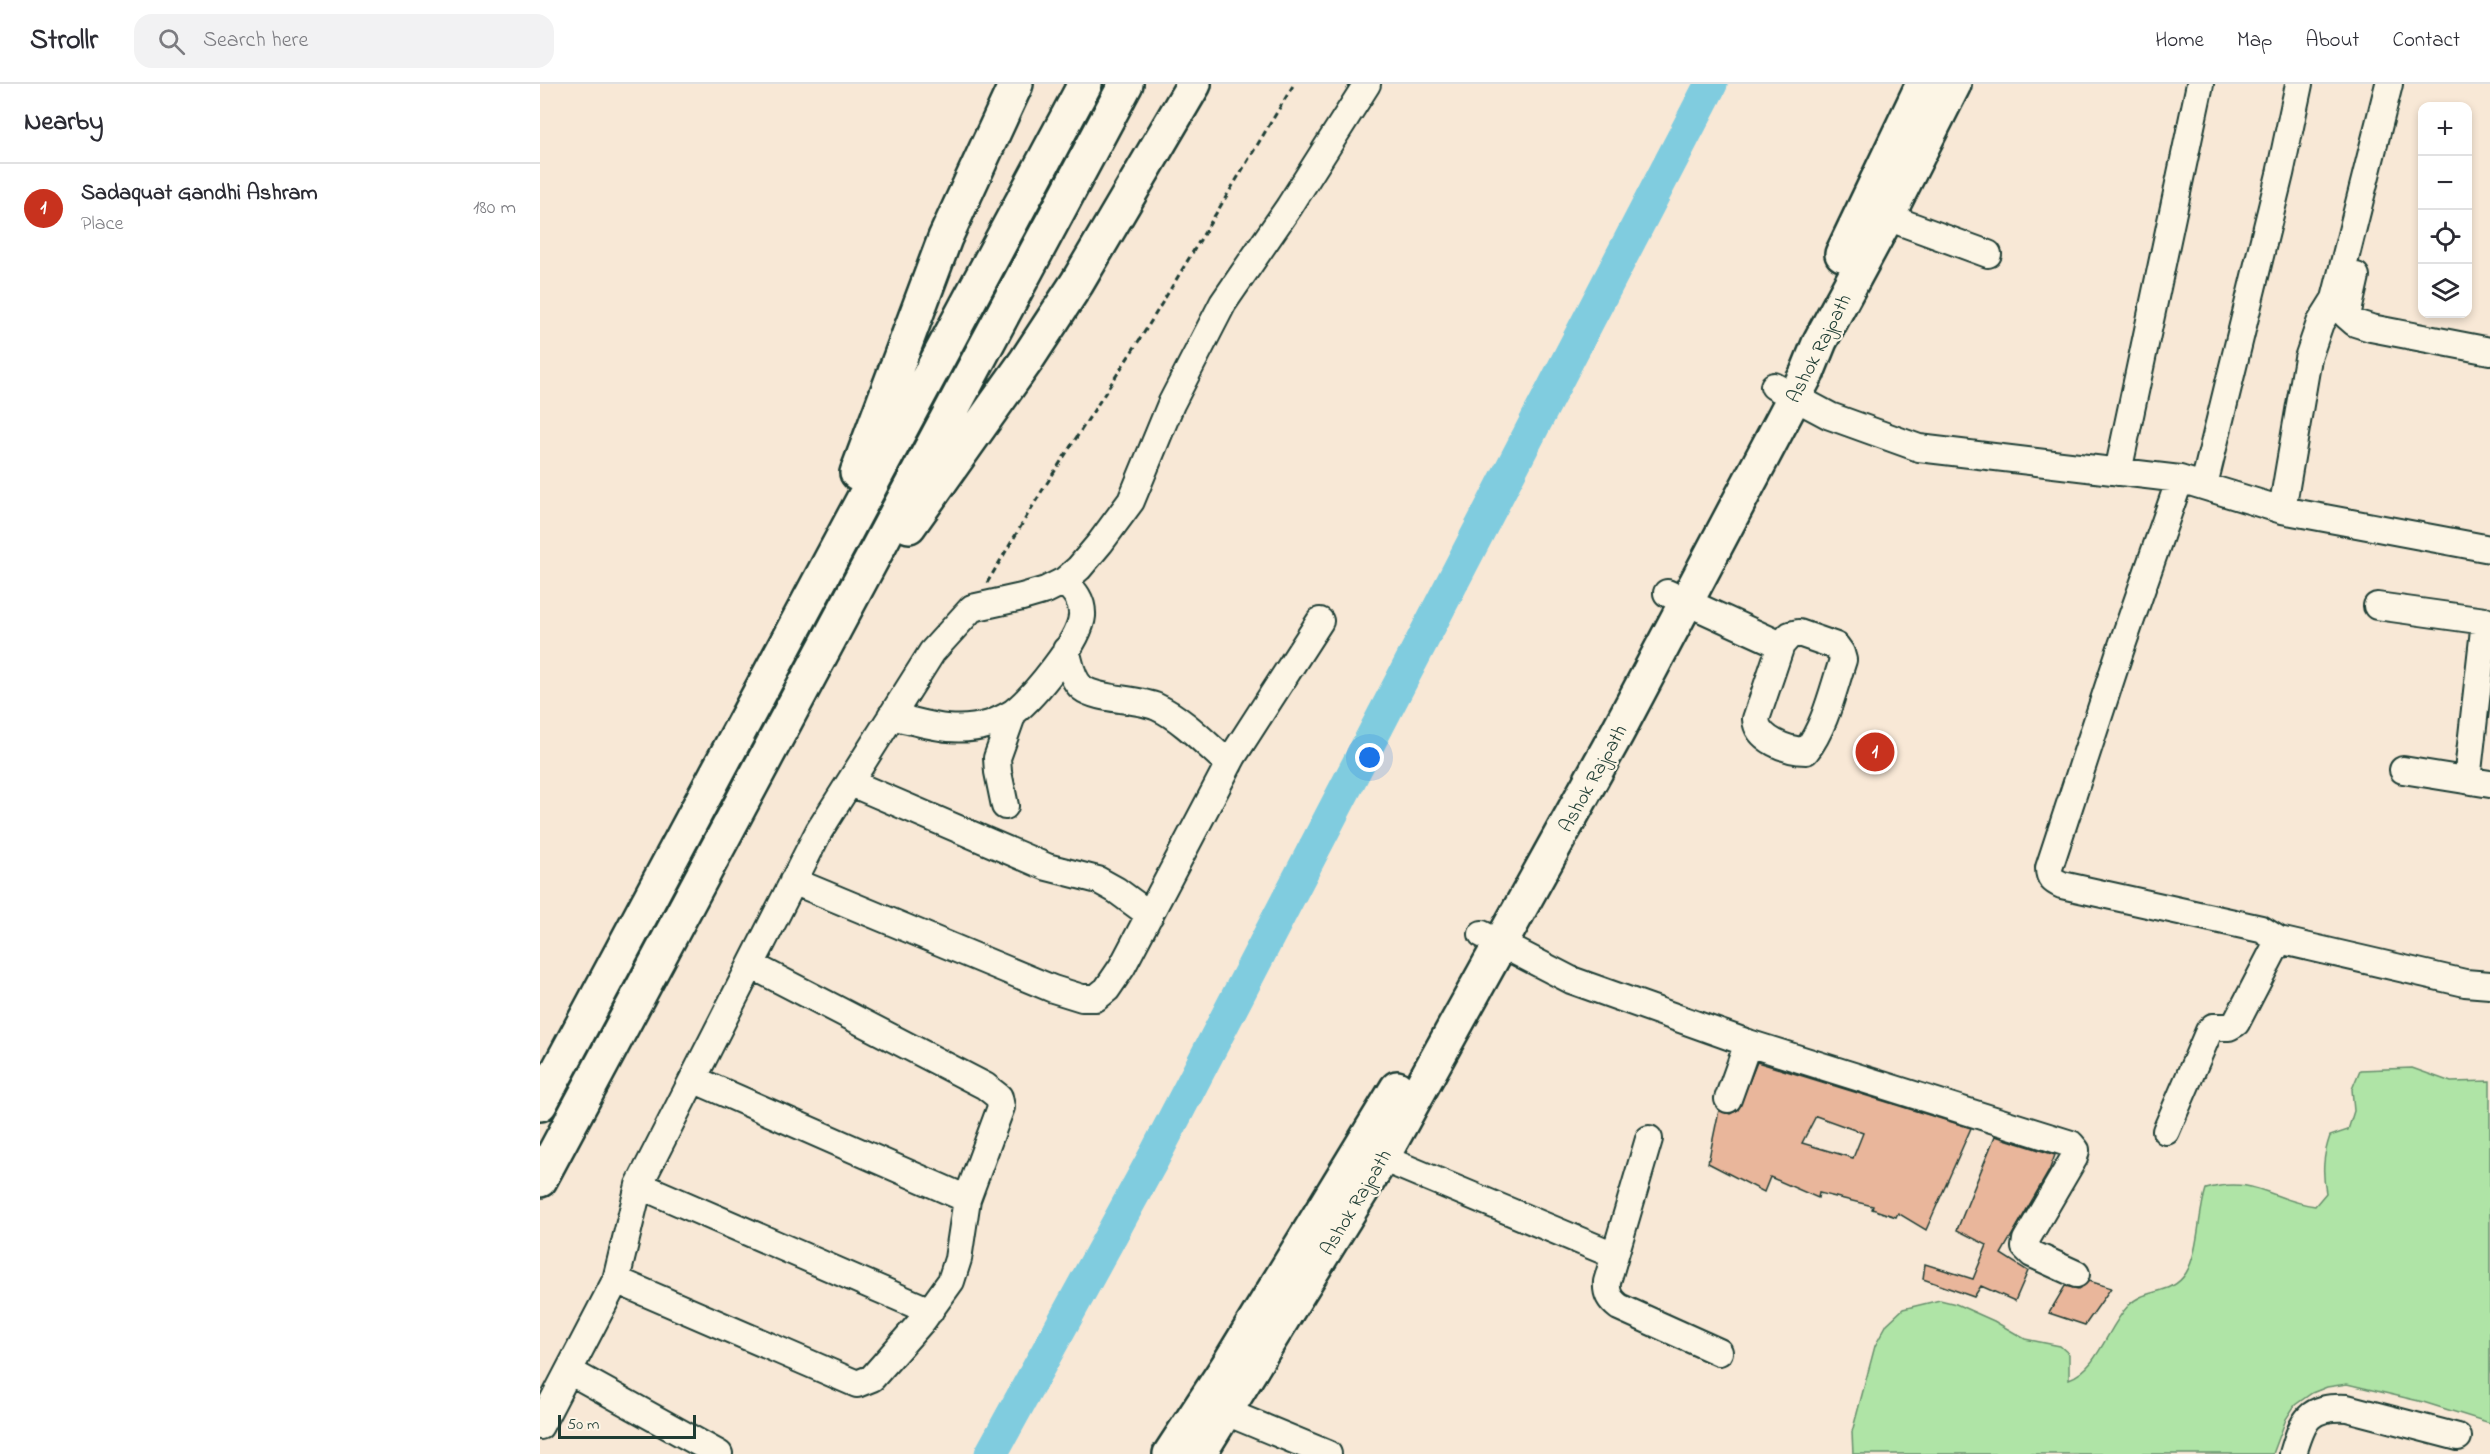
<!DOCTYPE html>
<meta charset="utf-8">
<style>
:root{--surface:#fff;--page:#f2f2f3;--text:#2b2b33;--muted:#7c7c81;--line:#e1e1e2;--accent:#c8321e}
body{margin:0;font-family:"Indie Flower",sans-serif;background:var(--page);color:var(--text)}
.controls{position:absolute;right:18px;top:18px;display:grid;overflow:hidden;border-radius:12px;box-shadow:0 3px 9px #0003}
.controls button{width:54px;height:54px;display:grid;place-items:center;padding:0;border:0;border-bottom:2px solid var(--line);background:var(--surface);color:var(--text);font:30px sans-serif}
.scale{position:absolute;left:18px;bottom:15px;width:138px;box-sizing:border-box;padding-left:6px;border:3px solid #1f3d34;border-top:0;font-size:16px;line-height:21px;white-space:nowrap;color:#1f3d34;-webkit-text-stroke:4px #fcf5e5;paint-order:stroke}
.you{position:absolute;left:830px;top:674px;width:21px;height:21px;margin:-15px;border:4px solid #fff;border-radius:50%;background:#1a73e8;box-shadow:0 0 0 9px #1a73e833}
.badge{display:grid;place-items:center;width:39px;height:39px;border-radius:50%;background:var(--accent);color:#fff;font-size:20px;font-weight:700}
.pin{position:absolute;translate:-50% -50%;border:3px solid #fff;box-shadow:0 2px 6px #0006}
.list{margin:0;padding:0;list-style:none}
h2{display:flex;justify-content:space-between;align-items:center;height:78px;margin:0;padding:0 24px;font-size:26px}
h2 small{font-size:20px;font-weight:400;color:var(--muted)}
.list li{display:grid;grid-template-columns:39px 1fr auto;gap:18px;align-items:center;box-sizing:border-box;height:90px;padding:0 24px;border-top:2px solid var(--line)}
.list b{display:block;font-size:22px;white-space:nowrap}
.list p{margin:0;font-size:20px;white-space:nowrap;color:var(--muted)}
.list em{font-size:20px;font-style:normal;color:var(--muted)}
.icon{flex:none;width:33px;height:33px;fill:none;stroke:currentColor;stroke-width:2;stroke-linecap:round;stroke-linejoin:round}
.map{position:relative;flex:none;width:1950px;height:1370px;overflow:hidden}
header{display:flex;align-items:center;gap:36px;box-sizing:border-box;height:84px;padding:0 30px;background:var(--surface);border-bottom:2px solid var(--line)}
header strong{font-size:28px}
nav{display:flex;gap:33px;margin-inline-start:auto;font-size:21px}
.search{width:420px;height:54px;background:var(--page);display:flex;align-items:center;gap:15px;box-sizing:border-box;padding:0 21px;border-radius:18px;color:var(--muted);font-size:22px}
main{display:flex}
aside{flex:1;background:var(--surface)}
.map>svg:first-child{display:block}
</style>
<header>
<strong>Strollr</strong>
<div class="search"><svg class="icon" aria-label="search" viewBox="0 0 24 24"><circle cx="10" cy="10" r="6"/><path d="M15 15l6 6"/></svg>Search here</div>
<nav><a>Home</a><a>Map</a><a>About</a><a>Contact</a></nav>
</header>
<main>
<aside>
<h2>Nearby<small></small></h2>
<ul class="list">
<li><span class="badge">1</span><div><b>Sadaquat Gandhi Ashram</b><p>Place</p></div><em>180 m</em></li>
</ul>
</aside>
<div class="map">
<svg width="1950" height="1370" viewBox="0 0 1950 1370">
<rect width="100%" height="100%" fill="#f8e8d6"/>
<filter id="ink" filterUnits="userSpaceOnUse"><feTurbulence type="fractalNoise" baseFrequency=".0167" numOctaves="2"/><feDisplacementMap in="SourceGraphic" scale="12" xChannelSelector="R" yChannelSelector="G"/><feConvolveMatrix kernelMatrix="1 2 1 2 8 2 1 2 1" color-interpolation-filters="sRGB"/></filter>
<g filter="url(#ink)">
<path fill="#afe4a6" stroke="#67906d" stroke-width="1.5" d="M1872,984L1911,998L1950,997V1339L1883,1318L1807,1300L1787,1303L1772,1309L1755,1321L1746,1335L1733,1370H1313L1312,1348L1335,1262L1347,1240L1363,1225L1400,1216L1416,1220L1454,1237L1485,1255L1520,1262L1529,1270V1295C1559,1284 1567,1244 1588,1222C1605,1203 1631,1213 1646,1189C1659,1168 1658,1129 1666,1105C1715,1091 1733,1117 1775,1122L1786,1109C1782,1088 1783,1072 1790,1052L1808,1046L1814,1027L1812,1005L1820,986Z"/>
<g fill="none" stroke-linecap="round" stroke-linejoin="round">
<path stroke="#80ccdf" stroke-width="33" d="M451,1370L614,1073L1171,0"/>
</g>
<path fill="#e9b69b" stroke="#1f3d34" stroke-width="1.5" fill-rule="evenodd" d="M1217,978L1431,1044L1386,1146L1358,1129L1356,1133L1332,1125L1333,1122L1279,1109L1278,1114L1230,1093L1224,1108L1168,1079L1179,1026L1190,1030L1198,1026ZM1276,1032L1323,1049L1313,1074L1262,1059Z
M1455,1052L1515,1071L1509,1087L1461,1170L1488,1187L1475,1217L1441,1202L1434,1213L1383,1195L1385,1180L1433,1195L1447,1161L1417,1146Z
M1549,1197L1571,1204L1545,1241L1509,1229L1525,1202L1538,1205Z"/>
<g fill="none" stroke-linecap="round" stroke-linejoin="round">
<g stroke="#1f3d34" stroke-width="30">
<path id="minor" d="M1347,133L1448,170
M1816,192L1807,232L1815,239L1831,244L1950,267
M1234,302L1290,332L1379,364L1640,395L1742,426L1950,465
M1578,388L1660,0
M1640,395L1580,567L1509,784C1509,794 1513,797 1522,801L1721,845L1739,856L1925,899L1950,901
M1664,401L1740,90L1759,0
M1742,426L1768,274L1780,239L1795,215L1849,0
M1127,509L1241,561L1250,551L1259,549L1296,562L1301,569L1303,576C1293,606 1285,643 1266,667C1247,667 1217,655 1216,635L1241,561
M1837,522L1945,537L1927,696
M526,566C530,578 531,595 542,604C557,616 596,614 617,623C643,635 667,661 689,680
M351,632C387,640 413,651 450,640C457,637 468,632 474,628C494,612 540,557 542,532C543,516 534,507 524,497
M1863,686L1950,700
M311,699L507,783L558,796L576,806L610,831
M465,722L458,688L457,674L473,629
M253,797L513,905L542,914H556L567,905L582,883L693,672L780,537
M942,850L1031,896L1208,959L1531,1060L1536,1066L1534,1074L1486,1156L1485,1163L1492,1170L1536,1190
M153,995L427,1115
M1188,1015L1208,959
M1626,1047L1669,947L1673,943H1689L1696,939L1739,856
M1109,1055L1067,1198C1066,1210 1070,1216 1079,1223L1179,1268
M827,1063L842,1074L1074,1171
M99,1101L390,1227
M76,1196L317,1300L332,1294L383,1236L411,1197L418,1175L427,1115L461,1023L459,1013L445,1002L211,881
M29,1287L179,1370
M686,1328L788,1370
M0,1342L76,1196L99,1101L279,747L392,568L432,524L482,513L506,506L524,497L539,484L560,459L591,417L631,320L683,219L749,123L827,0
M1753,1370C1763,1336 1768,1322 1807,1324L1918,1353"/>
</g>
<g stroke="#1f3d34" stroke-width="38">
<path id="major" d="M1302,170L1383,0
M630,1370L687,1283L857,1004
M659,1370L842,1074L1077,649L1267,289L1280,257L1347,133L1414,0"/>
</g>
<g stroke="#1f3d34" stroke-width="38">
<path id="highway" d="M317,389L405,154L476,0
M369,442L486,277L537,199L654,0
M0,1020L545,0
M0,1096L586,0"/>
</g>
<path stroke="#1f3d34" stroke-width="3" stroke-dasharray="6 4.5" stroke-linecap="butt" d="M447,499L500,410L607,244L754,0"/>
<use href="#minor" stroke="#fcf5e5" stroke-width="26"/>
<use href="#major" stroke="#fcf5e5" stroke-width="33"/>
<use href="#highway" stroke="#fcf5e5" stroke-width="33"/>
</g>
</g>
<g text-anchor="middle" stroke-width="4.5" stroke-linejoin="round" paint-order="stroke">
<g font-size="20" fill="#1f3d34" stroke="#fcf5e5">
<text transform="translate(1278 264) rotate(-63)" y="7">Ashok Rajpath</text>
<text transform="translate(1052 694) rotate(-61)" y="7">Ashok Rajpath</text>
<text transform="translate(815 1118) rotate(-59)" y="7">Ashok Rajpath</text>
</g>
</g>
</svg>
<div class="controls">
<button>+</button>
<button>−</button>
<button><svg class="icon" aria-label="locate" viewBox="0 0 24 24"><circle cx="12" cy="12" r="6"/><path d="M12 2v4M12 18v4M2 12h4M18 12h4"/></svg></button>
<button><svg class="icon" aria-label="layers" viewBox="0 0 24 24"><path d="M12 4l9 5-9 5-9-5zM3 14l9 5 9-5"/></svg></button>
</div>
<div class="scale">50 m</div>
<div class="you"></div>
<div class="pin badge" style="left:1335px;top:668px">1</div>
</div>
</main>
